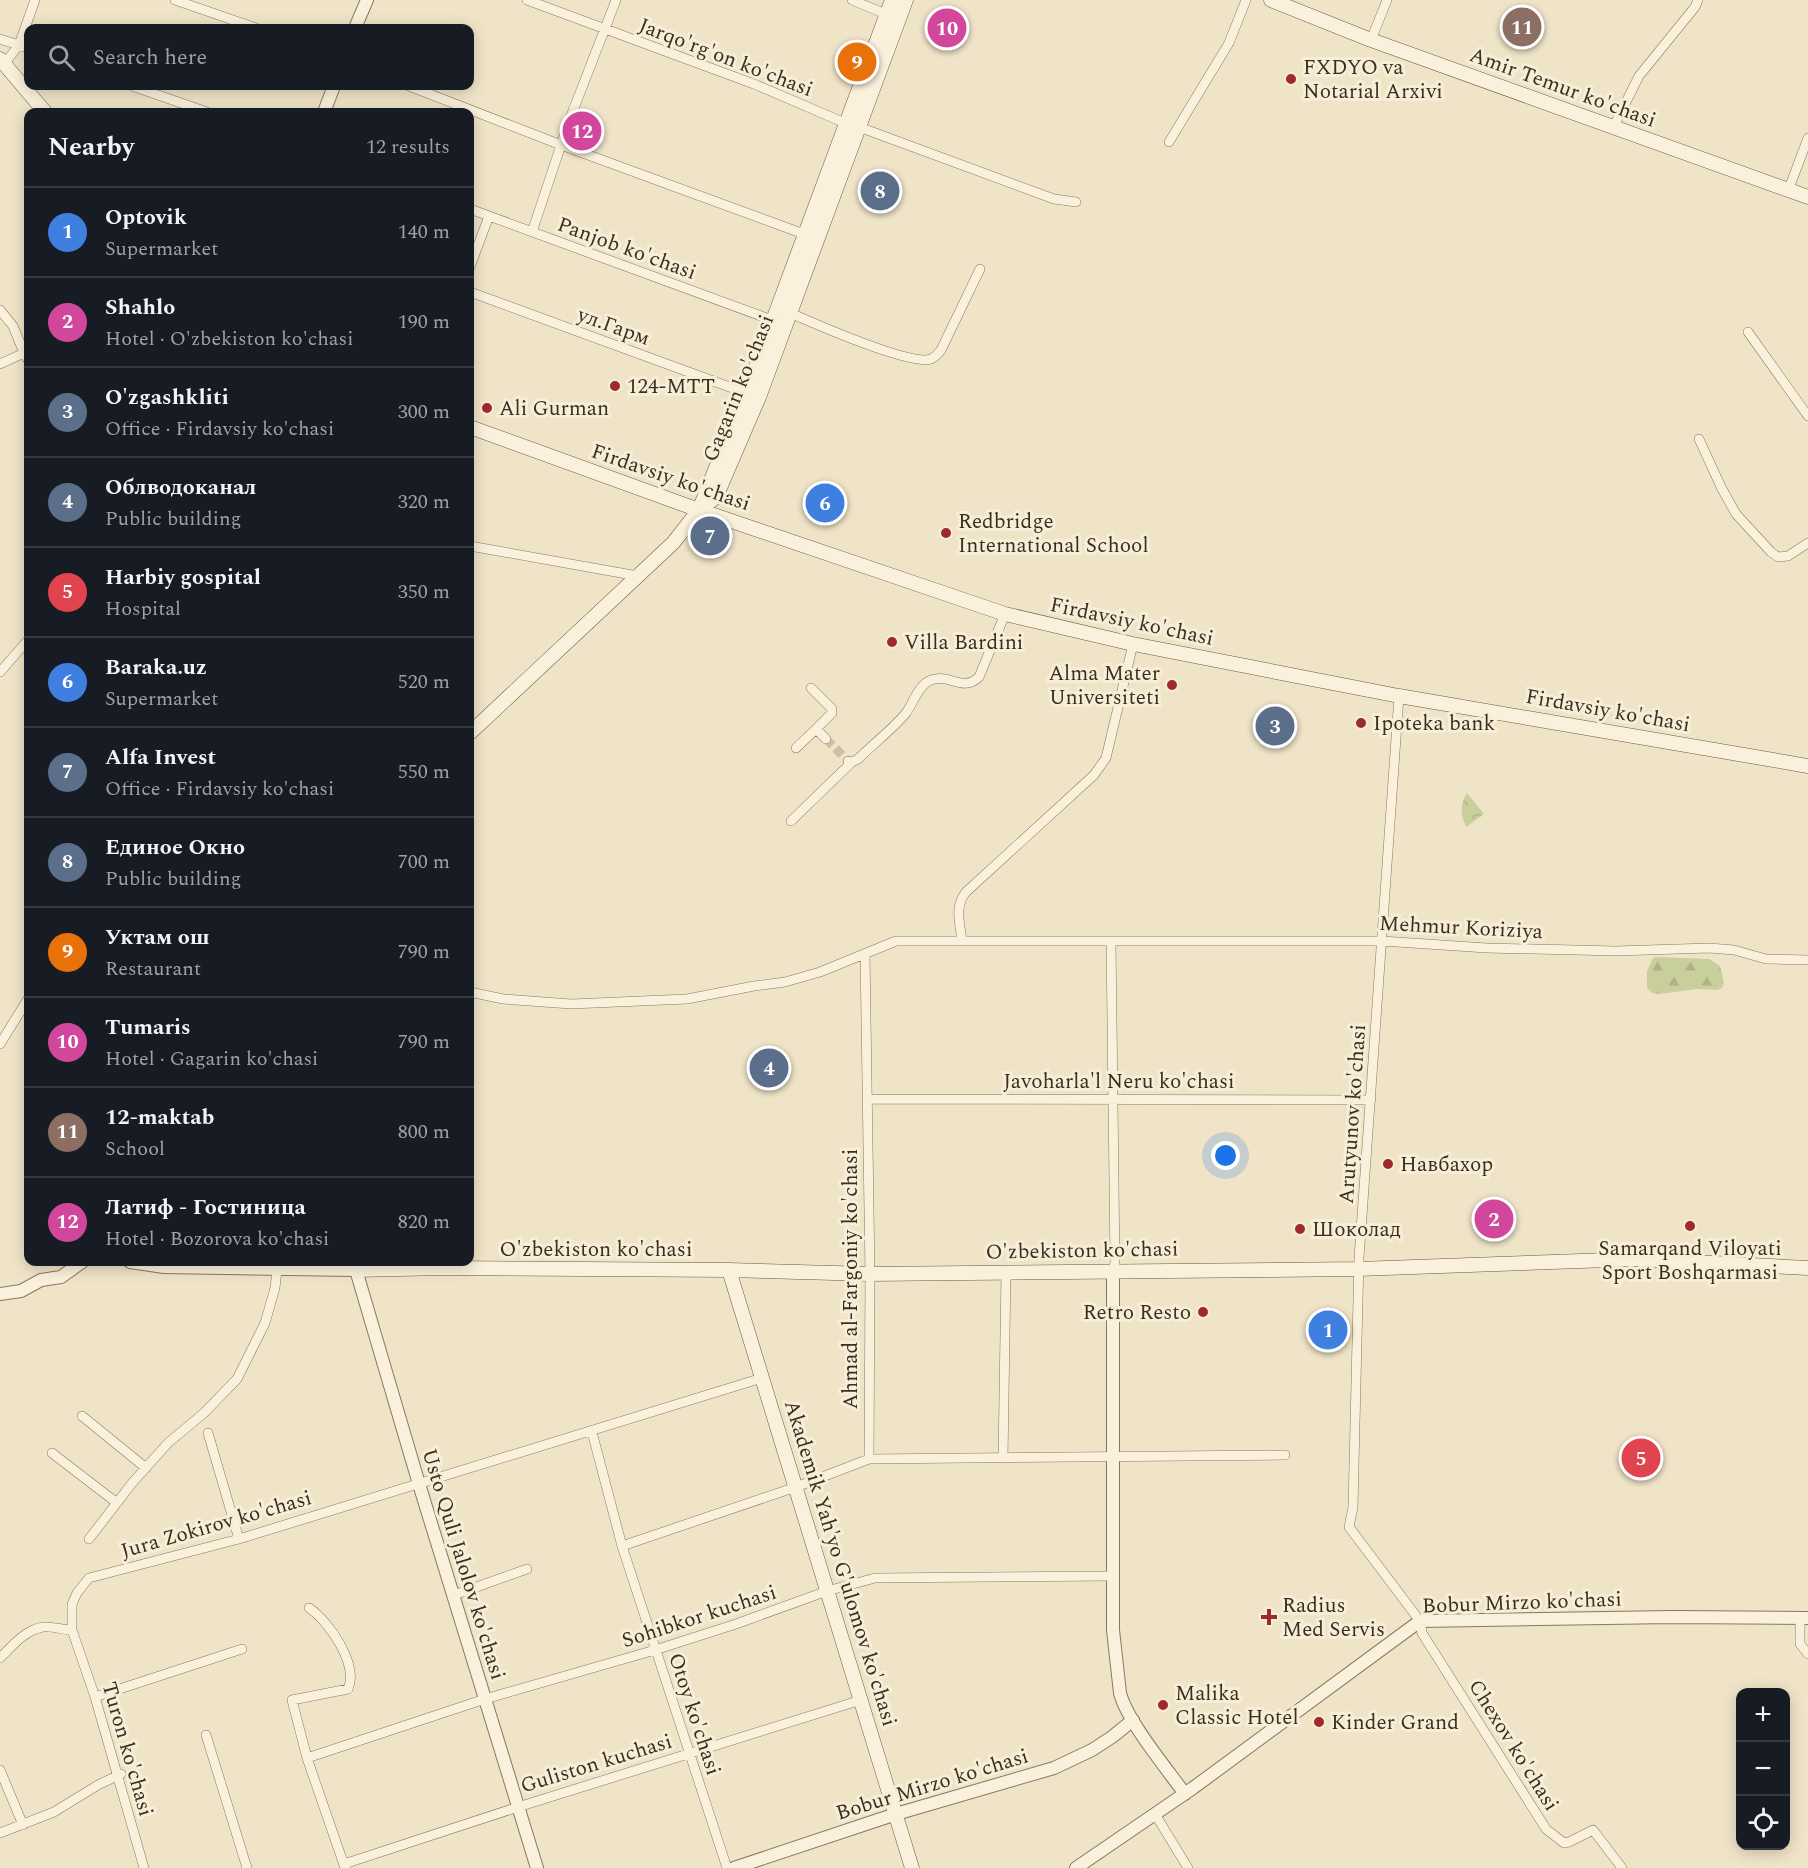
<!DOCTYPE html>
<meta charset="utf-8">
<style>
:root{--surface:#171b24;--page:#242831;--text:#f1f3f6;--muted:#9ea1a6;--line:#363941;--accent:#ea580c}
body{margin:0;font-family:Spectral,serif;background:var(--page);color:var(--text)}
.controls{position:absolute;right:18px;bottom:18px;display:grid;overflow:hidden;border-radius:12px;box-shadow:0 3px 15px #0003}
.controls button{width:54px;height:54px;display:grid;place-items:center;padding:0;border:0;border-bottom:2px solid var(--line);background:var(--surface);color:var(--text);font:30px sans-serif}
.you{position:absolute;left:1226px;top:1156px;width:21px;height:21px;margin:-15px;border:4px solid #fff;border-radius:50%;background:#1a73e8;box-shadow:0 0 0 9px #1a73e833}
.badge{display:grid;place-items:center;width:39px;height:39px;border-radius:50%;background:var(--accent);color:#fff;font-size:20px;font-weight:700}
.pin{position:absolute;translate:-50% -50%;border:3px solid #fff;box-shadow:0 2px 6px #0006}
.list{margin:0;padding:0;list-style:none}
h2{display:flex;justify-content:space-between;align-items:center;height:78px;margin:0;padding:0 24px;font-size:26px}
h2 small{font-size:20px;font-weight:400;color:var(--muted)}
.list li{display:grid;grid-template-columns:39px 1fr auto;gap:18px;align-items:center;box-sizing:border-box;height:90px;padding:0 24px;border-top:2px solid var(--line)}
.list b{display:block;font-size:22px;white-space:nowrap}
.list p{margin:0;font-size:20px;white-space:nowrap;color:var(--muted)}
.list em{font-size:20px;font-style:normal;color:var(--muted)}
.icon{flex:none;width:33px;height:33px;fill:none;stroke:currentColor;stroke-width:2;stroke-linecap:round;stroke-linejoin:round}
.map{position:relative;flex:none;width:1808px;height:1868px;overflow:hidden}
.search{position:absolute;background:var(--surface);box-shadow:0 3px 15px #0003;left:24px;top:24px;width:450px;height:66px;display:flex;align-items:center;gap:15px;box-sizing:border-box;padding:0 21px;border-radius:12px;color:var(--muted);font-size:22px}
.panel{position:absolute;background:var(--surface);box-shadow:0 3px 15px #0003;left:24px;top:108px;width:450px;height:1158px;border-radius:12px}
.map>svg:first-child{display:block}
</style>
<div class="map">
<svg width="1808" height="1868" viewBox="0 0 1808 1868">
<defs>
<pattern id="forest-firs" width="22" height="20" patternUnits="userSpaceOnUse" patternTransform="scale(1.5)"><rect width="22" height="20" fill="#c9cf9b"/><path d="M5 1l3.5 6h-7zM16 11l3.5 6h-7z" fill="#aeb285"/></pattern>
<pattern id="park-crowns" width="20" height="18" patternUnits="userSpaceOnUse" patternTransform="scale(1.5)"><rect width="20" height="18" fill="#c9cf9b"/><path d="M2 6a3 3 0 1 1 6 0M12 15a3 3 0 1 1 6 0" fill="none" stroke="#aeb285"/></pattern>
</defs>
<rect width="100%" height="100%" fill="#f0e4c8"/>
<path fill="url(#forest-firs)" d="M1656,957L1709,959L1720,966L1724,983L1722,988L1717,990L1698,989L1659,994L1652,993L1647,988V971L1653,958Z"/>
<path fill="url(#park-crowns)" d="M1467,793L1484,814L1466,827C1460,814 1460,805 1467,793Z"/>
<g fill="none" stroke-linecap="round" stroke-linejoin="round">
<path stroke="#ccc0a6" stroke-width="9" stroke-dasharray="9 4.5" stroke-linecap="butt" d="M826,739L848,761"/>
<g stroke="#8d765c" stroke-width="10">
<path id="minor" d="M175,0L256,28
M527,0L754,84L845,123
M852,0L886,14
M0,39L28,48
M1371,40L1387,0
M5,63L19,45L35,0
M132,86L207,112
M409,86L561,145L804,234
M859,127L1054,199L1076,202
M1613,128L1639,76L1695,7L1698,0
M1169,142L1229,43L1246,0
M1788,191L1808,138
M470,209L772,320
M532,232L569,121L616,0
M470,267L489,216
M470,292L746,393
M0,310L13,326L24,353
M790,313C813,323 910,366 931,359C935,357 938,354 941,350L980,269
M1748,332L1808,416
M0,364L24,353L28,360
M1699,439L1721,487L1736,514L1771,552L1778,557L1788,556L1808,543
M470,546L638,576
M0,672L28,640
M811,688L832,709V713L816,729
M1399,696L1359,1258L1353,1507L1349,1527L1420,1621L1422,1633L1546,1829L1564,1843L1569,1842L1593,1830L1622,1868
M796,748L816,729L826,739
M848,761L852,762L858,759C873,744 893,729 906,713C913,704 918,685 931,680C950,673 962,693 979,677L1005,614
M791,821L852,762
M962,941H1382L1487,948L1616,951L1709,948L1734,950L1766,959L1808,960
M1111,942L1115,1263L1113,1270
M865,954L870,1274L869,1459
M470,992L503,999L571,1004L687,999L754,986L785,982L820,972L896,941H962C960,923 954,907 966,892L1094,775L1106,758L1133,644
M0,1044L28,999
M867,1099L1371,1100
M82,1416L146,1468
M592,1432L622,1546L727,1868
M208,1433L239,1539
M52,1453L117,1503
M1003,1458L1006,1272
M89,1539L133,1482L168,1443L204,1413L237,1379L265,1323L275,1288L277,1270
M622,1546L796,1487L869,1459L1285,1455
M454,1595L527,1569
M309,1608C329,1621 359,1665 348,1689L292,1700L307,1758L345,1868
M1800,1617V1644L1808,1654
M0,1658C12,1646 25,1630 43,1627C52,1626 63,1630 72,1630
M95,1697L242,1649
M206,1735L247,1868
M307,1758L485,1699L655,1650L736,1624L827,1591L875,1578L1113,1576
M0,1770L23,1825
M1155,1814L1188,1868
M0,1833L54,1812L98,1785L121,1774
M344,1864L518,1807L861,1700
M144,1868L95,1697L72,1630V1604L77,1593L89,1578L239,1539L762,1378"/>
</g>
<g stroke="#8d765c" stroke-width="14">
<path id="tertiary" d="M355,28L367,0
M324,112L334,86
M130,1262L164,1267L356,1270L419,1484L537,1868
M1113,1270V1630L1120,1693C1127,1721 1167,1769 1185,1794
M0,1294L21,1291L41,1280L61,1277L82,1262
M734,1868L896,1814L1054,1768L1092,1750L1112,1737L1133,1720
M1076,1868L1193,1788L1420,1621L1672,1617L1808,1618"/>
</g>
<g stroke="#6f573f" stroke-width="15">
<path id="secondary" d="M1271,0L1371,40L1808,197
M0,59L45,112
M470,427L699,510L1005,614L1133,644L1399,696L1808,766
M699,510L716,497L759,397L906,0
M470,733L673,543L699,510L746,393L892,0
M355,1262L356,1270L443,1268L729,1270L870,1274L1358,1269L1637,1259L1808,1268
M729,1270L912,1868"/>
</g>
<use href="#minor" stroke="#faf1dc" stroke-width="9"/>
<use href="#tertiary" stroke="#faf1dc" stroke-width="12"/>
<use href="#secondary" stroke="#faf1dc" stroke-width="14"/>
</g>
<g fill="#9e2a2b" stroke="#f7eed8" stroke-width="2">
<circle cx="1291" cy="79" r="6"/>
<circle cx="615" cy="386" r="6"/>
<circle cx="487" cy="408" r="6"/>
<circle cx="946" cy="533" r="6"/>
<circle cx="892" cy="642" r="6"/>
<circle cx="1172" cy="685" r="6"/>
<circle cx="1361" cy="723" r="6"/>
<circle cx="1388" cy="1164" r="6"/>
<circle cx="1690" cy="1226" r="6"/>
<circle cx="1300" cy="1229" r="6"/>
<circle cx="1203" cy="1312" r="6"/>
<path d="M1266 1608h6v6h6v6h-6v6h-6v-6h-6v-6h6z"/>
<circle cx="1163" cy="1705" r="6"/>
<circle cx="1319" cy="1722" r="6"/>
</g>
<g text-anchor="middle" stroke-width="6" stroke-linejoin="round" paint-order="stroke">
<g font-size="21" fill="#3d2e20" stroke="#f7eed8">
<text transform="translate(726 57) rotate(21)" y="7">Jarqo'rg'on ko'chasi</text>
<text transform="translate(1563 87) rotate(20)" y="7">Amir Temur ko'chasi</text>
<text transform="translate(627 248) rotate(20)" y="7">Panjob ko'chasi</text>
<text transform="translate(614 326) rotate(20)" y="7">ул.Гарм</text>
<text transform="translate(738 388) rotate(-68)" y="7">Gagarin ko'chasi</text>
<text transform="translate(671 477) rotate(19)" y="7">Firdavsiy ko'chasi</text>
<text transform="translate(1132 621) rotate(12)" y="7">Firdavsiy ko'chasi</text>
<text transform="translate(1608 710) rotate(10)" y="7">Firdavsiy ko'chasi</text>
<text transform="translate(1461 927) rotate(3)" y="7">Mehmur Koriziya</text>
<text x="1119" y="1088">Javoharla'l Neru ko'chasi</text>
<text transform="translate(1352 1114) rotate(-86)" y="7">Arutyunov ko'chasi</text>
<text x="596" y="1256">O'zbekiston ko'chasi</text>
<text transform="translate(1082 1250) rotate(-1)" y="7">O'zbekiston ko'chasi</text>
<text transform="translate(850 1279) rotate(-90)" y="7">Ahmad al-Fargoniy ko'chasi</text>
<text transform="translate(216 1524) rotate(-16)" y="7">Jura Zokirov ko'chasi</text>
<text transform="translate(841 1563) rotate(73)" y="7">Akademik Yah'yo G'ulomov ko'chasi</text>
<text transform="translate(464 1564) rotate(73)" y="7">Usto Quli Jalolov ko'chasi</text>
<text transform="translate(1522 1602) rotate(-2)" y="7">Bobur Mirzo ko'chasi</text>
<text transform="translate(699 1616) rotate(-18)" y="7">Sohibkor kuchasi</text>
<text transform="translate(695 1714) rotate(72)" y="7">Otoy ko'chasi</text>
<text transform="translate(1514 1745) rotate(58)" y="7">Chexov ko'chasi</text>
<text transform="translate(128 1749) rotate(74)" y="7">Turon ko'chasi</text>
<text transform="translate(596 1763) rotate(-17)" y="7">Guliston kuchasi</text>
<text transform="translate(932 1784) rotate(-17)" y="7">Bobur Mirzo ko'chasi</text>
</g>
<g font-size="21" fill="#3d2e20" stroke="#f7eed8" text-anchor="start">
<text x="1303" y="74">FXDYO va<tspan x="1303" dy="24">Notarial Arxivi</tspan></text>
<text x="627" y="393">124-MTT</text>
<text x="499" y="415">Ali Gurman</text>
<text x="958" y="528">Redbridge<tspan x="958" dy="24">International School</tspan></text>
<text x="904" y="649">Villa Bardini</text>
<text x="1160" y="680" text-anchor="end">Alma Mater<tspan x="1160" dy="24">Universiteti</tspan></text>
<text x="1373" y="730">Ipoteka bank</text>
<text x="1400" y="1171">Навбахор</text>
<text x="1312" y="1236">Шоколад</text>
<text x="1690" y="1255" text-anchor="middle">Samarqand Viloyati<tspan x="1690" dy="24">Sport Boshqarmasi</tspan></text>
<text x="1191" y="1319" text-anchor="end">Retro Resto</text>
<text x="1282" y="1612">Radius<tspan x="1282" dy="24">Med Servis</tspan></text>
<text x="1175" y="1700">Malika<tspan x="1175" dy="24">Classic Hotel</tspan></text>
<text x="1331" y="1729">Kinder Grand</text>
</g>
</g>
</svg>
<div class="controls">
<button>+</button>
<button>−</button>
<button><svg class="icon" aria-label="locate" viewBox="0 0 24 24"><circle cx="12" cy="12" r="6"/><path d="M12 2v4M12 18v4M2 12h4M18 12h4"/></svg></button>
</div>
<div class="you"></div>
<div class="pin badge" style="left:1328px;top:1330px;background:#3f7fe0">1</div>
<div class="pin badge" style="left:1494px;top:1219px;background:#d1479c">2</div>
<div class="pin badge" style="left:1275px;top:726px;background:#5c6f8a">3</div>
<div class="pin badge" style="left:769px;top:1068px;background:#5c6f8a">4</div>
<div class="pin badge" style="left:1641px;top:1458px;background:#e0444e">5</div>
<div class="pin badge" style="left:825px;top:503px;background:#3f7fe0">6</div>
<div class="pin badge" style="left:710px;top:536px;background:#5c6f8a">7</div>
<div class="pin badge" style="left:880px;top:191px;background:#5c6f8a">8</div>
<div class="pin badge" style="left:857px;top:62px;background:#e8710a">9</div>
<div class="pin badge" style="left:947px;top:28px;background:#d1479c">10</div>
<div class="pin badge" style="left:1522px;top:27px;background:#8d6e63">11</div>
<div class="pin badge" style="left:582px;top:131px;background:#d1479c">12</div>
<div class="search"><svg class="icon" aria-label="search" viewBox="0 0 24 24"><circle cx="10" cy="10" r="6"/><path d="M15 15l6 6"/></svg>Search here</div>
<section class="panel">
<h2>Nearby<small>12 results</small></h2>
<ul class="list">
<li><span class="badge" style="background:#3f7fe0">1</span><div><b>Optovik</b><p>Supermarket</p></div><em>140 m</em></li>
<li><span class="badge" style="background:#d1479c">2</span><div><b>Shahlo</b><p>Hotel · O'zbekiston ko'chasi</p></div><em>190 m</em></li>
<li><span class="badge" style="background:#5c6f8a">3</span><div><b>O'zgashkliti</b><p>Office · Firdavsiy ko'chasi</p></div><em>300 m</em></li>
<li><span class="badge" style="background:#5c6f8a">4</span><div><b>Облводоканал</b><p>Public building</p></div><em>320 m</em></li>
<li><span class="badge" style="background:#e0444e">5</span><div><b>Harbiy gospital</b><p>Hospital</p></div><em>350 m</em></li>
<li><span class="badge" style="background:#3f7fe0">6</span><div><b>Baraka.uz</b><p>Supermarket</p></div><em>520 m</em></li>
<li><span class="badge" style="background:#5c6f8a">7</span><div><b>Alfa Invest</b><p>Office · Firdavsiy ko'chasi</p></div><em>550 m</em></li>
<li><span class="badge" style="background:#5c6f8a">8</span><div><b>Единое Окно</b><p>Public building</p></div><em>700 m</em></li>
<li><span class="badge" style="background:#e8710a">9</span><div><b>Уктам ош</b><p>Restaurant</p></div><em>790 m</em></li>
<li><span class="badge" style="background:#d1479c">10</span><div><b>Tumaris</b><p>Hotel · Gagarin ko'chasi</p></div><em>790 m</em></li>
<li><span class="badge" style="background:#8d6e63">11</span><div><b>12-maktab</b><p>School</p></div><em>800 m</em></li>
<li><span class="badge" style="background:#d1479c">12</span><div><b>Латиф - Гостиница</b><p>Hotel · Bozorova ko'chasi</p></div><em>820 m</em></li>
</ul>
</section>
</div>
